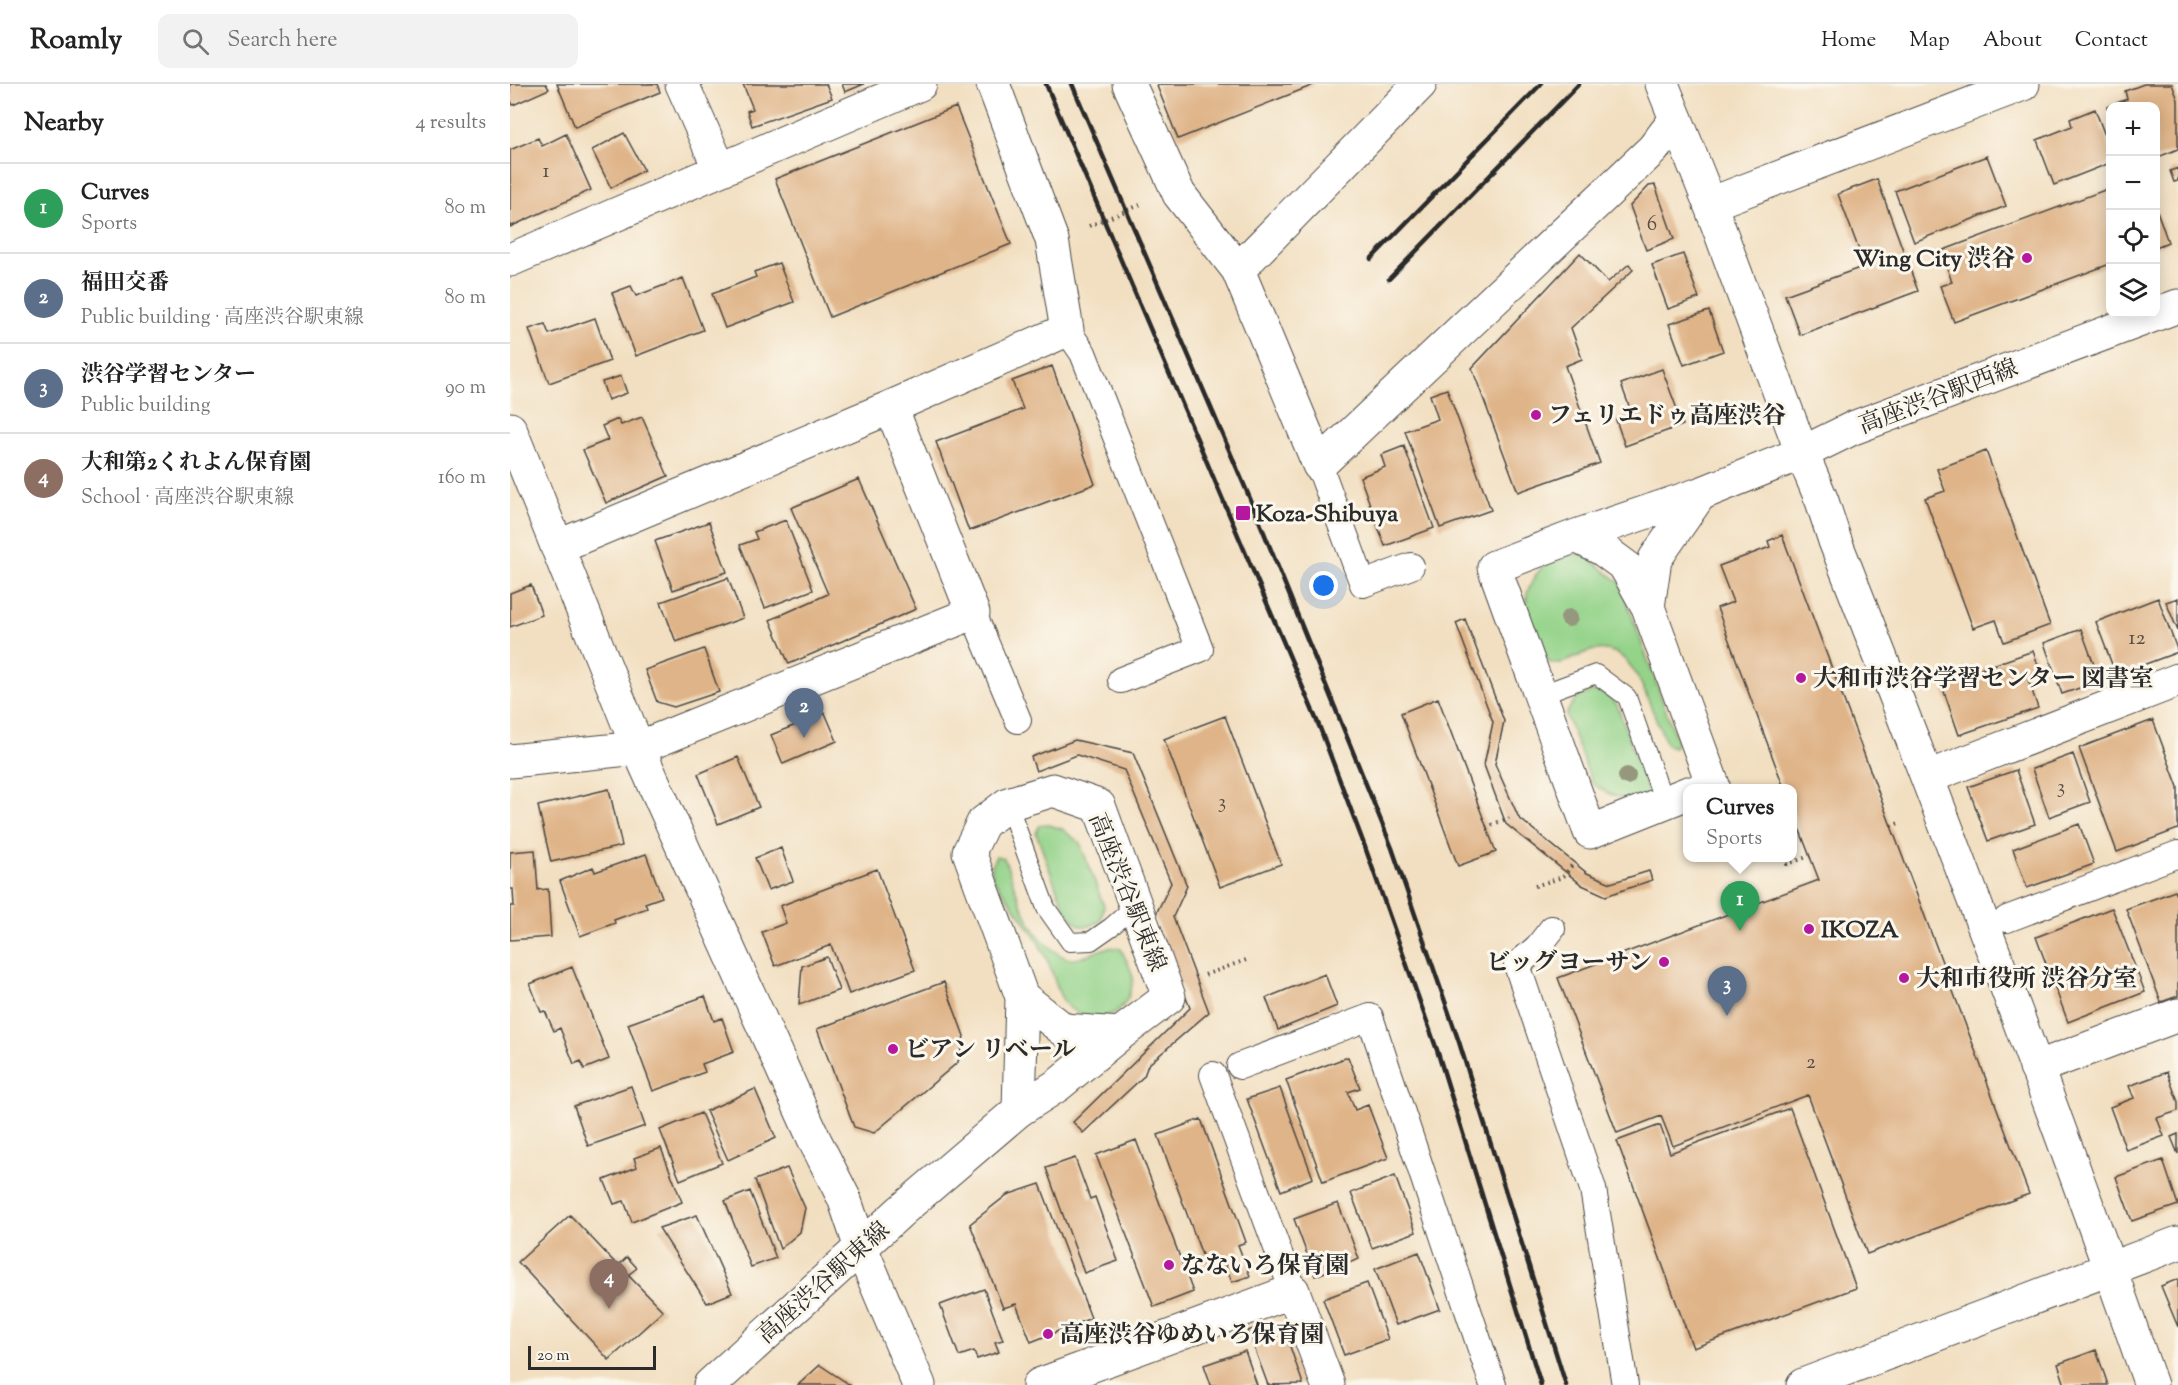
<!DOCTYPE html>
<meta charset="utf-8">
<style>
:root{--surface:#fff;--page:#f2f2f2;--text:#222;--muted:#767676;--line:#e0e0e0;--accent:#0b8043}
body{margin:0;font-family:"Sorts Mill Goudy","Noto Serif JP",serif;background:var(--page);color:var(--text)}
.controls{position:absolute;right:18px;top:18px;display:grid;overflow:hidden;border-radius:12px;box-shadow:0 3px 15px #0003}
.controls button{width:54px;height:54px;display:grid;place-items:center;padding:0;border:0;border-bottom:2px solid var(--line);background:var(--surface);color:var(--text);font:30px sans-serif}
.scale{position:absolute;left:18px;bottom:15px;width:128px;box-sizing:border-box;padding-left:6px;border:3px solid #2b2b2b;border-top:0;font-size:16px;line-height:21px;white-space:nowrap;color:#2b2b2b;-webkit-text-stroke:4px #fbf7ec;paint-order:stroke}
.you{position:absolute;left:814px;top:502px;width:21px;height:21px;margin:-15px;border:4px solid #fff;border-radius:50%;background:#1a73e8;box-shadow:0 0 0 9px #1a73e833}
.badge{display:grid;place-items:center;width:39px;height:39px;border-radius:50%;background:var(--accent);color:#fff;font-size:20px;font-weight:700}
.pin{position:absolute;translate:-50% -50px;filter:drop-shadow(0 2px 3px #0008)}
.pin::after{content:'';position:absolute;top:32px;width:21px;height:18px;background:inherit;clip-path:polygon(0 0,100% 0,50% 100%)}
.popup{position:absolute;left:1173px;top:700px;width:114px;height:78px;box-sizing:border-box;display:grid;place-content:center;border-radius:12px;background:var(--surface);filter:drop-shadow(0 2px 4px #0005);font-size:20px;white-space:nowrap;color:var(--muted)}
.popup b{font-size:22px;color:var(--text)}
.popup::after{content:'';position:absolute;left:50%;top:100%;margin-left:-12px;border:12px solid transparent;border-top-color:var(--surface)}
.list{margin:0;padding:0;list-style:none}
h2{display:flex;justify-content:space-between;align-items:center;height:78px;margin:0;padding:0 24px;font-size:26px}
h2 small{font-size:20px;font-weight:400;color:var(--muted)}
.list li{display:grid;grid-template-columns:39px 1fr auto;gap:18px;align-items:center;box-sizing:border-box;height:90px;padding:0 24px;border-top:2px solid var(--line)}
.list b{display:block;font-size:22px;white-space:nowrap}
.list p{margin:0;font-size:20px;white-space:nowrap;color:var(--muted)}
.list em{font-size:20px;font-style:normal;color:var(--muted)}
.icon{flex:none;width:33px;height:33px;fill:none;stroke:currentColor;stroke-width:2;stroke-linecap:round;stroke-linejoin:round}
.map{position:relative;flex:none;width:1668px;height:1301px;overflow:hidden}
header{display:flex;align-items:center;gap:36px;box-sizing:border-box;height:84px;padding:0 30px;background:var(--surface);border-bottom:2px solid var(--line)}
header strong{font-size:28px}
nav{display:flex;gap:33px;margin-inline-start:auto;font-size:21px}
.search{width:420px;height:54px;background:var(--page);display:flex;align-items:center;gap:15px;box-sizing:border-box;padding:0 21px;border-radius:12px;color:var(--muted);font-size:22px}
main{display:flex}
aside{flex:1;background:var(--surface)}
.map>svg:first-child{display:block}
</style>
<header>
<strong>Roamly</strong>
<div class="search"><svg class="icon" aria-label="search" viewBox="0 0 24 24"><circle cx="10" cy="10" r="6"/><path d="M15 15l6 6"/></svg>Search here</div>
<nav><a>Home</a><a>Map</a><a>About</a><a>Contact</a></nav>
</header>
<main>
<aside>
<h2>Nearby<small>4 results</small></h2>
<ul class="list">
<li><span class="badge" style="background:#2e9e5b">1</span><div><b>Curves</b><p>Sports</p></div><em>80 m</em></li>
<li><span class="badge" style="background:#5c6f8a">2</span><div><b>福田交番</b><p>Public building · 高座渋谷駅東線</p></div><em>80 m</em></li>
<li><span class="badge" style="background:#5c6f8a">3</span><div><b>渋谷学習センター</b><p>Public building</p></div><em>90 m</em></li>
<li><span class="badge" style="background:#8d6e63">4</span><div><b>大和第2くれよん保育園</b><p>School · 高座渋谷駅東線</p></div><em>160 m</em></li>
</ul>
</aside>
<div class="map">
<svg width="1668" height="1301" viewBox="0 0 1668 1301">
<rect width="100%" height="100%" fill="#fbf7ec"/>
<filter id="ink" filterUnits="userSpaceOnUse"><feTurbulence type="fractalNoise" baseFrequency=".0167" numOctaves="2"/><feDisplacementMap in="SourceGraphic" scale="12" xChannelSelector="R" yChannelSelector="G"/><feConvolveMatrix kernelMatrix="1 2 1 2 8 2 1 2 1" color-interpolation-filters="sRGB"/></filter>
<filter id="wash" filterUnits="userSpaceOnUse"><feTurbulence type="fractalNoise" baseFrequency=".008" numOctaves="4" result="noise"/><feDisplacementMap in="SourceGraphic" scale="24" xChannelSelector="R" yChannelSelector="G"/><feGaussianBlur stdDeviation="1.35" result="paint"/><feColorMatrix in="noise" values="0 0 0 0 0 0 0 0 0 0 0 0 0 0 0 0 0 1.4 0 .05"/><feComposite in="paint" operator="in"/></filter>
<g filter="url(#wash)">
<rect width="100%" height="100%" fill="#f2dfc1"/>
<path fill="#94d38a" stroke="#607f5a" stroke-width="1.5" d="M1063,470L1075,471L1110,499L1167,657L1164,663L1157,661C1151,647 1145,632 1139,618C1128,591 1114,556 1077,568C1065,573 1051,583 1038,578L1016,529L1017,509L1025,492L1034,481Z
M1083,607L1095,610L1107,621L1139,711L1116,716L1097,709L1082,699L1056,631C1062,617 1068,612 1083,607Z
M536,740L552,745L570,759L594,822L591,836C583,841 574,846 566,839C552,828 534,768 526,749L529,742Z
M486,772L494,774C502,794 508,816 518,835C525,850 549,878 566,875C581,872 596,859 611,865C614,873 622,885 623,894C623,898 621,904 620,908C612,934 582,941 561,925C549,916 546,899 541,885C528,851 503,822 482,793V781Z"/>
<g id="blocks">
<path fill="#dfb488" d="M0,0H36L39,5L3,21L0,15Z
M47,0H147L150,8L65,43Z
M233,0H316L322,14L242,42L237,27L243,25Z
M332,0H354L335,8Z
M652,0H806L668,55L647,2Z
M1634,0H1662L1668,16V65L1646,74V22H1600V31L1597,23L1617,15L1615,7Z
M446,23L501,160L320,233L265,95Z
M1585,25L1600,65V79L1544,101L1527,56L1562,42L1560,35Z
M114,49L134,86L101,104L82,66Z
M56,50L81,106L0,143V66L28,54L32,62Z
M1477,72L1496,122L1404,158L1385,107Z
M1668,84V97L1664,98L1660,87Z
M1367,95L1408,207L1290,251L1275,211L1355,182L1328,110Z
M1145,101L1164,155L1136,166L1120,122L1139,102Z
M1600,104V180L1444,238L1430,202L1442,198L1431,167Z
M1646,124L1658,158L1646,163Z
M1070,169L1098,198L1119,180L1123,186L1061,244L1072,275L1055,282L1090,379L1008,408L962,284Z
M1173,170L1189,214L1158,225L1142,181Z
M269,179L284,218L215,244L202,210L246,193L244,188Z
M173,194L193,246L126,272L102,209L121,202L126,212Z
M1199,227L1213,267L1174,281L1159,240Z
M85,234L100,277L39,299L19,245L35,240L39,250Z
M542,282L585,400L459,447L426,358L513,325L502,297Z
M1152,285L1173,341L1115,362L1106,336L1122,330L1111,300Z
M111,292L117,309L98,316L92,298Z
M937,305L981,426L930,444L895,347L928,335L920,311Z
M132,333L158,392L96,419L73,366L98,356L92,342L108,335L111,341Z
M894,362L924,444L875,462L850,393L875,383L871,371Z
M1476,367L1540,541L1494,558L1486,536L1463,544L1415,414L1435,407L1427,385Z
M349,395L406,525L279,580L260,536L318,510L281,424Z
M276,436L303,506L255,524L230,461L247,455L244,448Z
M199,438L217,488L163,506L145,457Z
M1272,451L1519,1110L1357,1170L1298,1011L1163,1062L1151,1032L1107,1049L1048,894L1309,796L1282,726V704H1274L1207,524L1223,518L1209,482L1260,463L1258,457Z
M218,494L233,534L166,558L151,518Z
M21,501L32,531L0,543V509Z
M1648,514L1668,568L1606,591L1586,538Z
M1668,514V547L1656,518Z
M955,535L994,637L985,680L1009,734L1077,789L1101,799L1139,787L1142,796L1096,812L1072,801L996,740L974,681L983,638L946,539Z
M1571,545L1590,597L1552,610L1534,559Z
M194,565L209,608L164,623L147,618L135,586Z
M1523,567L1531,590L1518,595L1528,624L1449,651L1431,599Z
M928,614L986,768L948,782L891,629Z
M315,629L327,657L273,680L261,651Z
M715,632L771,780L710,803L654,655Z
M1643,636L1668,703V745L1607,768L1569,664Z
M565,656L623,669L677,802L663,833L699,928L638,981L634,992L573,1049L563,1038L680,924L645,832L661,799L614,686L567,671L526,687L521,673Z
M1563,670L1580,718L1539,733L1522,685Z
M228,673L249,723L208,740L188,690Z
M1506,686L1525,740L1478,757L1458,703Z
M99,705L112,762L41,778L28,722Z
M1569,740L1584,780L1517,804L1503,765Z
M271,764L283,797L258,806L245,774Z
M25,766L28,806L38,805L41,853L0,856V822H4L3,805H0V768Z
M136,770L152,813L135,819L137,824L104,836L105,839L70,852L50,797L83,783L85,788Z
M367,785L405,886L339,910L321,861L265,882L252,848L276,839L270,822Z
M1665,807L1668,814V912L1651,918L1616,825Z
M1602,824L1635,908L1558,938L1526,853Z
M317,873L329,906L289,921L292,882Z
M62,883L99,975L74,985L71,977L64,980L50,944L44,947L35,927L31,928L20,900Z
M815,890L827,922L768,946L756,914Z
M434,898L454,952L448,978L364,1049L344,1043L307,945Z
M195,912L204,937L212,934L224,968L192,980L195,988L143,1007L118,940Z
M838,973L850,1004L838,1008L845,1026L858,1021L878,1074L813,1098L776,996Z
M1657,988L1668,1018V1027L1647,1034L1654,1052L1616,1066L1600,1023L1624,1014L1619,1002Z
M121,1002L135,1042L78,1062L64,1022Z
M770,1004L803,1094L771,1107L737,1015Z
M245,1005L266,1054L218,1076L196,1027Z
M1280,1024L1346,1204L1183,1264L1107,1057L1150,1041L1160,1069Z
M191,1029L212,1079L170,1096L150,1046Z
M691,1035L736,1158L728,1161L740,1192L722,1198L713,1175L696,1182L648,1051Z
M1668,1050V1070L1661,1053Z
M626,1056L683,1208L644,1223L586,1071Z
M151,1064L172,1118L122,1138L114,1117L104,1120L94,1096L127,1083L124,1074Z
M565,1074L580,1115L585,1113L608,1177L574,1189L536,1084Z
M1653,1076L1668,1121L1622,1137L1606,1093Z
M277,1084L295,1124L290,1148L270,1165L245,1096Z
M885,1092L906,1148L862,1164L841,1109Z
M530,1100L581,1234L521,1258L506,1220L493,1224L460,1140L497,1111Z
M240,1107L266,1174L241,1183L215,1117Z
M828,1119L849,1175L805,1192L784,1135Z
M60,1131L108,1182L117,1173L127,1184L118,1191L153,1227L99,1276L8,1178Z
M187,1131L222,1209L197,1219L149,1144Z
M909,1168L930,1225L886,1241L865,1185Z
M1668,1195V1243L1651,1202Z
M857,1199L878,1255L834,1271L813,1215Z
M474,1205L493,1256L485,1258L489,1268L467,1275L464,1267L449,1272L430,1221Z
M759,1239L775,1248L793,1300L758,1301L738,1247Z
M1586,1266L1598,1301H1555L1548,1280Z
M735,1267L747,1301H701L694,1281Z
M310,1281L340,1301H288Z"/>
</g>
</g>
<g filter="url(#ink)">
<use href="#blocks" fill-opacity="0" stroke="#494642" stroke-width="1.5"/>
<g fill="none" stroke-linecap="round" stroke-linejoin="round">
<g stroke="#494642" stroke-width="20">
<path id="service" d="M1029,611L1086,590L1117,613L1154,718
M498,720L536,824L560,858L581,857L601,843L625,822"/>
</g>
<g stroke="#494642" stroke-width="28">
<path id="pedestrian" d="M557,246L573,269L690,565L611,596
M809,381L853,500L901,482
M463,529L508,636
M1497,835L1668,770
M1042,845L1028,863L1007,881L1083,1105L1115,1301
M730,982L860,933L983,1301
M703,991L783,1207"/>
</g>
<g stroke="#494642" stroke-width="35">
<path id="minor" d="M172,0L210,86
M619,0L669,110L728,186L809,381L1143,65L1166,35
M1200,120L1513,0
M0,176L410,0
M728,186L910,0
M0,345L128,664L305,1057L334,1114L351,1164L409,1301
M1190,410L1145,475L1138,523L1203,701L1192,704
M1066,452L1092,465L1115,482L1138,523
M47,463L381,323L557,246L542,156L483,0
M0,677L128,664L463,529L381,323
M1418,693L1668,596
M543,706L589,722L659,913L610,950L548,1001L509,1026L512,913L459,768L473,739L498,720Z
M1178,709L1080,748L984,483L1066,452L1190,410
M512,913L554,946L610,950
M1526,984L1668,931
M529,1301L783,1207L818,1301
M1293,1301L1668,1159"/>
</g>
<g stroke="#494642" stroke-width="35">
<path id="tertiary" d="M1152,0L1200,120L1292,369L1312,417L1325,457C1435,736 1542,1018 1641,1301
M1190,410L1292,369L1343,344L1668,222
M200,1301L392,1126L509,1026"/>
</g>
<path stroke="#494642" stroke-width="4" stroke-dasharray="1.5 4.5" stroke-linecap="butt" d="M579,142L630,121
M1381,742L1392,738
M976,743L999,734
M1274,774L1277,780L1300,772
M1025,802L1053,793L1062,781
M695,891L736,876"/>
<use href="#service" stroke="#fff" stroke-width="18"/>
<use href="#pedestrian" stroke="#fff" stroke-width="26"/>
<use href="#minor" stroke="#fff" stroke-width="33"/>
<use href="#tertiary" stroke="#fff" stroke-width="33"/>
<path stroke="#2b2b2b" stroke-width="4.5" d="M536,0L810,644L855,763L927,966L1031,1301
M562,0L744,424L882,764L949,958L1056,1301
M861,175L1031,0
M879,195L1069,0"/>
</g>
<g fill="#96987e">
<circle cx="1059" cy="534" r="9"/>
<circle cx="1117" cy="692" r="9"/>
</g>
</g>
<g fill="#b5179e" stroke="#fbf7ec" stroke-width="2">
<circle cx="1517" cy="174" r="6"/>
<circle cx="1026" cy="331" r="6"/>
<rect x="725" y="421" width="16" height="16" rx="3"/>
<circle cx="1291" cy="594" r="6"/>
<circle cx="1299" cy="845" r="6"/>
<circle cx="1154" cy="878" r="6"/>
<circle cx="1394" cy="894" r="6"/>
<circle cx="383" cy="965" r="6"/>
<circle cx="659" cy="1181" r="6"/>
<circle cx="538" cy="1250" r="6"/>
</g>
<g text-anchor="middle" stroke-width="6" stroke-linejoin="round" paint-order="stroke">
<g font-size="21" fill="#584d42">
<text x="36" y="93">1</text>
<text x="1142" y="146">6</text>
<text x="1627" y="560">12</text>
<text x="1551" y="709">3</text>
<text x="712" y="724">3</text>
<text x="1301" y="984">2</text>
</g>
<g font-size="24" font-weight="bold" fill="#2b2b2b" stroke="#fbf7ec" text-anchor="start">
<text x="1505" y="182" text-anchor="end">Wing City 渋谷</text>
<text x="1038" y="339">フェリエドゥ高座渋谷</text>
<text x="746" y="437">Koza-Shibuya</text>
<text x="1303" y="602">大和市渋谷学習センター 図書室</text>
<text x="1311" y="853">IKOZA</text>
<text x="1142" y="886" text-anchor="end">ビッグヨーサン</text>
<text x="1406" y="902">大和市役所 渋谷分室</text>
<text x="395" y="973">ビアン リベール</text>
<text x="671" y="1189">なないろ保育園</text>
<text x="550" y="1258">高座渋谷ゆめいろ保育園</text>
</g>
<g font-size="24" fill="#2b2b2b" stroke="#fbf7ec">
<text transform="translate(1428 312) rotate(-21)" y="8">高座渋谷駅西線</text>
<text transform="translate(618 808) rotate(68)" y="8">高座渋谷駅東線</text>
<text transform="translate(313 1198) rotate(-42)" y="8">高座渋谷駅東線</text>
</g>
</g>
</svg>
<div class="controls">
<button>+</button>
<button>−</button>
<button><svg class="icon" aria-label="locate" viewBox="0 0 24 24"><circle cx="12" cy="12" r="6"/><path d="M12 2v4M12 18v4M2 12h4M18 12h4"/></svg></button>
<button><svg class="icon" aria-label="layers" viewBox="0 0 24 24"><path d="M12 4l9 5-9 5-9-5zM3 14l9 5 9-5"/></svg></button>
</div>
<div class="scale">20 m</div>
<div class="you"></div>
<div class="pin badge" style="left:1230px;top:847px;background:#2e9e5b">1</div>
<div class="popup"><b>Curves</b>Sports</div>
<div class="pin badge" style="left:294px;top:654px;background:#5c6f8a">2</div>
<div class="pin badge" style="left:1217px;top:932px;background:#5c6f8a">3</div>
<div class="pin badge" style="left:99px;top:1225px;background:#8d6e63">4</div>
</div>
</main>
